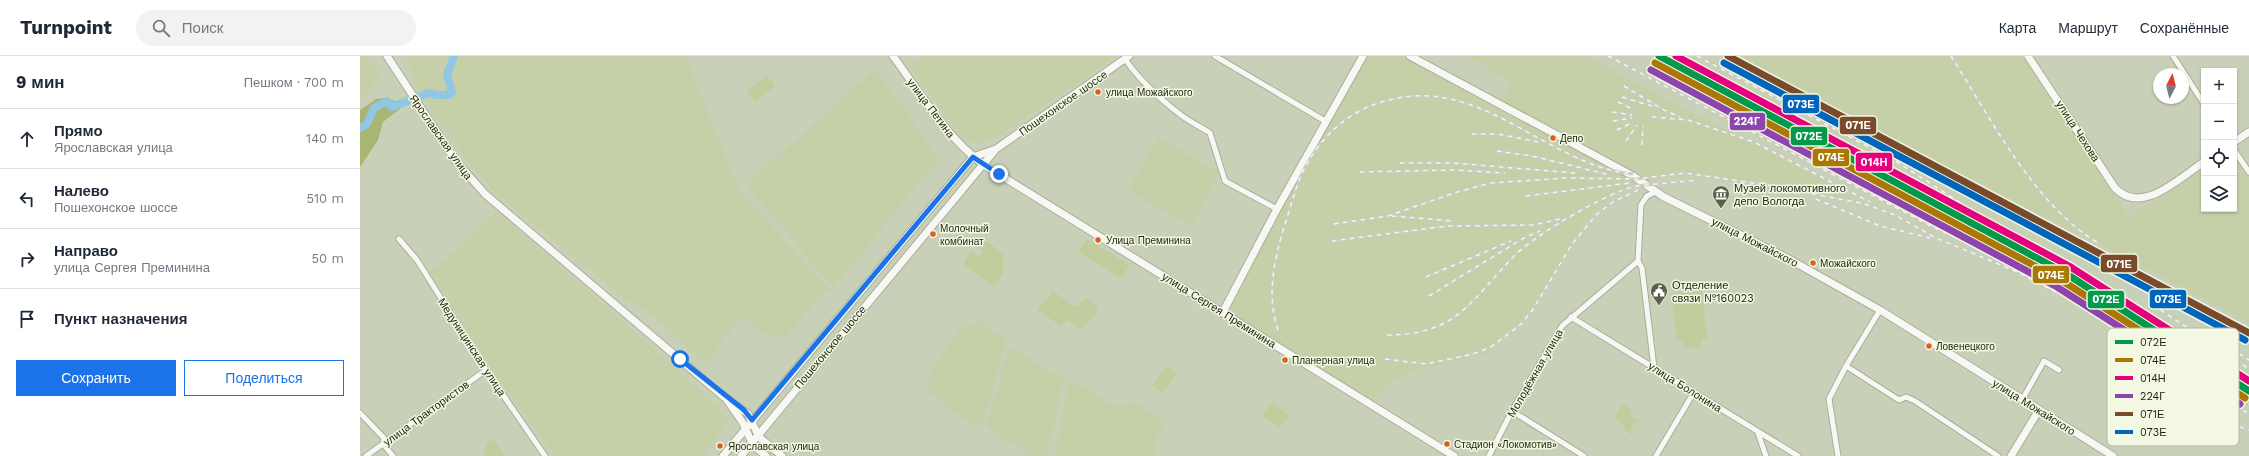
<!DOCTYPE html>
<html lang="ru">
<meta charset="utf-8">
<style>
:root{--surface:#fff;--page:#f2f2f3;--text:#1f2937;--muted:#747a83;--line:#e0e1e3;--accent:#1a73e8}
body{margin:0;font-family:"Work Sans",sans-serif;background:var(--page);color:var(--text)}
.controls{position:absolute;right:12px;top:12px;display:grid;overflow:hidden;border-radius:0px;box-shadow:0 1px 3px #0004}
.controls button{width:36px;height:36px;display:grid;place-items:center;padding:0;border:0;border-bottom:1px solid var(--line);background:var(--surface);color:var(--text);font:20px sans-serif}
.compass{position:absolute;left:1793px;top:12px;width:36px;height:36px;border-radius:50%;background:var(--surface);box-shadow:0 1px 3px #0004;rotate:7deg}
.stop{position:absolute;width:12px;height:12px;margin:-9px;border:3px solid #1a73e8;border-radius:50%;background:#fff}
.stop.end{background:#1a73e8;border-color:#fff;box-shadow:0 1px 4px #0008}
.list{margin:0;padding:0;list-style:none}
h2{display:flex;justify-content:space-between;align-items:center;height:52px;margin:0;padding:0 16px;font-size:17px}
h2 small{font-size:13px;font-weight:400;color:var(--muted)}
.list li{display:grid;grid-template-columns:26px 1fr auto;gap:12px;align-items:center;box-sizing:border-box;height:60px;padding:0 16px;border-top:1px solid var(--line)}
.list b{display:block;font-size:15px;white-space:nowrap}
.list p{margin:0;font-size:13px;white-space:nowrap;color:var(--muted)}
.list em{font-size:13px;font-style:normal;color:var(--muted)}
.actions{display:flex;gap:8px;padding:12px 16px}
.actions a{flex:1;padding:9px 0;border:1px solid var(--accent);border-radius:0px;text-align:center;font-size:14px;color:var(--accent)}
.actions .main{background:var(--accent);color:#fff}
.icon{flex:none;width:22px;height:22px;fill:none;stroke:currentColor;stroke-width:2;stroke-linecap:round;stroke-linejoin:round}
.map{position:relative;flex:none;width:1889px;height:400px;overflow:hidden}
header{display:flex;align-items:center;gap:24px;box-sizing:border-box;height:56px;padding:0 20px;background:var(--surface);border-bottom:1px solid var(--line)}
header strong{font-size:19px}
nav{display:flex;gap:22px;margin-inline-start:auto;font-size:14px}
.search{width:280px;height:36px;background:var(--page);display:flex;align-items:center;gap:10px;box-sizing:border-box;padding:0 14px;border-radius:22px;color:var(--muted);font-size:15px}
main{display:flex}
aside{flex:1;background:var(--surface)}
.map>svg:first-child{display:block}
</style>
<header>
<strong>Turnpoint</strong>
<div class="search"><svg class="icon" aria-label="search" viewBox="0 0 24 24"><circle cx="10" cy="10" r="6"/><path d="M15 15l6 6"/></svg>Поиск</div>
<nav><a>Карта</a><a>Маршрут</a><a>Сохранённые</a></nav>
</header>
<main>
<aside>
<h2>9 мин<small>Пешком · 700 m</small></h2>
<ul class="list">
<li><svg class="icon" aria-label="ahead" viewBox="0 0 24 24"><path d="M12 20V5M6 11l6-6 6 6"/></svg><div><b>Прямо</b><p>Ярославская улица</p></div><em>140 m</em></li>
<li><svg class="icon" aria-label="left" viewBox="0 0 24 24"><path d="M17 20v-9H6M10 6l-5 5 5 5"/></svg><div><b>Налево</b><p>Пошехонское шоссе</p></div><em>510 m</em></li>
<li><svg class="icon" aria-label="right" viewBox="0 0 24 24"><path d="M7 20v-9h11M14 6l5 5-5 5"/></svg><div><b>Направо</b><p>улица Сергея Преминина</p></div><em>50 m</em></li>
<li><svg class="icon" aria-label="arrive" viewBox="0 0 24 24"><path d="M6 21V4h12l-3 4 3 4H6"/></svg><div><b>Пункт назначения</b></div></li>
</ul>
<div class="actions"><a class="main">Сохранить</a><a>Поделиться</a></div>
</aside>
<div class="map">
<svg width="1889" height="400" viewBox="0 0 1889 400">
<rect width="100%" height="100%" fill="#c9d0b8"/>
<path fill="#c5cfa8" d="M0,0H6L21,19L0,43Z
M46,0H325L381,137L471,234L462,239L423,284L412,276L408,281L383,260L345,306L277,247L269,246L130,132L101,96L55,30Z
M564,0H758L640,79L620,87L608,85L599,78L549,11Z
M1008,0H1042L1138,51L1152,25L1106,0H1225L1501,145L1357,121H1308L1270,129L1255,138L1224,166L1177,245L1162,265L1130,290L1135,295L1060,313L1040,321L1017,338L1012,346L872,257L870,250L934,128Z
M1376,0H1662L1769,161L1844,111V153H1874V100L1889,122V268L1819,229L1572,103L1383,1L1382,3Z
M515,13L579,102L473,232L386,129Z
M797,81L859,116L832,170L768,135Z
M136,155L196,206L360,352L368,363L344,400H195L134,317L70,216L118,175Z
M619,264L647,284L623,367L611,368L568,335L571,313L600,274Z
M649,290L704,324L686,400H671L650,384L648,386L626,370Z
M708,328L722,329L750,349L775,347L805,366L793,387L795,400H695Z"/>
<path fill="#c1cd9c" d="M407,19L415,30L395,46L386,35Z
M623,182L643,198V217L634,231L603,208L611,195L619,200L623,195L615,189Z
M727,183L770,209L761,222L718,196Z
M693,235L715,251L727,242L738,250L736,257L721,274L707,264L701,270L677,254Z
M1342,235L1347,283H1341L1342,291L1324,292L1323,285H1317L1311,237Z
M807,310L817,318L802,337L792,329Z
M912,346L929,359L919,372L902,359Z
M1262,348L1272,354L1270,359L1281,366H1276L1271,373L1272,379L1262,372L1264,368L1254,362Z
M134,383L144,400H123L127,388Z"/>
<path fill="#a7b672" d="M25,42L35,45L41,52L23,66L18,84L0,111V54L16,43Z"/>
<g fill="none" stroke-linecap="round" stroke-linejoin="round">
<path stroke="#90c7e4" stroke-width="8" d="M0,72L7,68L14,52L27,45L32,51L68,37L77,39H89L92,36L87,19L94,0"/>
<g stroke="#a9ae9b" stroke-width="7">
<path id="street" d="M855,0L965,65
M1813,0L1844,48
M765,3C780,25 800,43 821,59C830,66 841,71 850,77L865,125L917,153
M1874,94L1889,116
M39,183L57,204L126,314L185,400
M1278,205L1282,212L1294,312
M1211,261L1438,400
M1486,310L1539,344L1546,341L1555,345L1638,400
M1662,344L1684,305L1699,314
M1152,355L1224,400
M0,357L24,382L23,388
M1398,377L1406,400
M23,388L33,400
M6,400L126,314
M1129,400L1152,355L1202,270L1278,205L1281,149L1287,140L1295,136
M1296,400L1334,336
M1478,400L1469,343L1486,310L1520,254"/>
</g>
<g stroke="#a9ae9b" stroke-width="9">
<path id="secondary" d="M27,0L95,104L125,138L364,341L388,358L399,381L422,400
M533,0C561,38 585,80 624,109L1094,400
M1050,0L1273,120L1304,141L1427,202L1520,254L1753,400
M1668,0L1755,132C1782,160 1819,122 1844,106
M1874,86L1889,76
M863,256L917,153L1003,0
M367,344L383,367L393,389L406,400
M363,400L613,101L636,93L769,0
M381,400L636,93
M1651,400L1679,354"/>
</g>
<use href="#street" stroke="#f7f8f4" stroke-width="5"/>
<use href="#secondary" stroke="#f7f8f4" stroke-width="7"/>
<g stroke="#c9ccc4" stroke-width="3">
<path id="rail" d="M1248,0L1571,170L1666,214
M1337,0L1537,106L1660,185L1708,213L1889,330
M1591,0C1630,61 1676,152 1740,188
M1399,16L1415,28
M1406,29L1474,64
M1264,30L1304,54L1320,61
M1262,41L1295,51
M1258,46L1274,54
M1252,56L1272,59
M1485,59L1889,272
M1292,61L1328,64L1394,86L1510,146
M1253,65L1272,62
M1459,73L1558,125
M1257,74L1273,66
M1112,78H1138L1178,86
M1266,85L1277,69
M1282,89L1283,70
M1137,95L1172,100L1246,118
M1542,96L1562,105
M1040,107H1092L1215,117
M1000,116L1094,114L1145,117
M1553,126L1583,141
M1166,140L1270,127
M1456,143L1520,170L1570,182
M1032,160L1092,165
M974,168L1028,160L1094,137L1130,127L1207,122L1276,123L1325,117L1414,130L1505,148L1535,159L1574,181L1655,215L1692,234L1734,257L1889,358
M972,185L1087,170L1174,169L1204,162
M1066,221L1151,185
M1069,240L1162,183L1180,175
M1793,249L1889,313
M1734,250L1774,273
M1766,272L1814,300L1889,348
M918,274C902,227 922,179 936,133C946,102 967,74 996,57C1009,49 1024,45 1038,42C1126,25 1189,109 1272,118
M1849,278L1889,304
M1027,279C1096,279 1110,246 1153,201C1174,179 1246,137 1276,130L1338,124
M1025,303L1066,308L1113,298L1131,291L1160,269L1172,255L1212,188L1237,158L1253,146L1280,133
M1863,365L1889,374"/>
</g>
<use href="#rail" stroke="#f2f8e1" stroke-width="1.5" stroke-dasharray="4.5" stroke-linecap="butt"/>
<g stroke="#f2f8e1" stroke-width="10">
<path id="rail-1" d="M1299,0L1705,217L1889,335"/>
</g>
<g stroke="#f2f8e1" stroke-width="10">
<path id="rail-2" d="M1295,7L1701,224L1885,342"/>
</g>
<g stroke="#f2f8e1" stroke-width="10">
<path id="rail-3" d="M1316,0L1709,210L1889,325"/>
</g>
<g stroke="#f2f8e1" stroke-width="10">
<path id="rail-4" d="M1291,14L1697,231L1880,348"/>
</g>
<g stroke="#f2f8e1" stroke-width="10">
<path id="rail-5" d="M1368,0L1889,277"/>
</g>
<g stroke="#f2f8e1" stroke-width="10">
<path id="rail-6" d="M1364,7L1885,284"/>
</g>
<use href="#rail-1" stroke="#03994b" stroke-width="7"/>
<use href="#rail-2" stroke="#ab7806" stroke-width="7"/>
<use href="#rail-3" stroke="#e5007d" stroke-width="7"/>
<use href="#rail-4" stroke="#8e44ad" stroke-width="7"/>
<use href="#rail-5" stroke="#7a4b2a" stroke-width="7"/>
<use href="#rail-6" stroke="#0065bd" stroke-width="7"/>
</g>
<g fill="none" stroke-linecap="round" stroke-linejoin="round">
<path stroke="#1a73e8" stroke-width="5" d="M320,303L384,354L392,364L613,101L639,118"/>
</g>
<defs>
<g id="museum-pin" transform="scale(0.9)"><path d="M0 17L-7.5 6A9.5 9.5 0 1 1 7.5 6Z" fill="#5a604c" stroke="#f2f8e1"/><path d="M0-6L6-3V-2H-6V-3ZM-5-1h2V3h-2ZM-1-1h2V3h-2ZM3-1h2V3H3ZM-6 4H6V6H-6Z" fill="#fff"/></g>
<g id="civic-pin" transform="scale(0.9)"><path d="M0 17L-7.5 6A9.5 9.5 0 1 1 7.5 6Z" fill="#5a604c" stroke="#f2f8e1"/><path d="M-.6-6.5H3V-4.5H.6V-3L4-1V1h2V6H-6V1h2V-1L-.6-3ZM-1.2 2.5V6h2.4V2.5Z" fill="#fff"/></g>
</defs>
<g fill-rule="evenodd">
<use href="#museum-pin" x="1361" y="138"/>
<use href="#civic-pin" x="1299" y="235"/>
</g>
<g fill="#dd5e20" stroke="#f2f8e1" stroke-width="1.5">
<circle cx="738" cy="36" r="3.5"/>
<circle cx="1193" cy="82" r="3.5"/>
<circle cx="573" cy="178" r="3.5"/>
<circle cx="738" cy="184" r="3.5"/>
<circle cx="1453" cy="207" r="3.5"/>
<circle cx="1569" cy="290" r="3.5"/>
<circle cx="925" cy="304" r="3.5"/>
<circle cx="1087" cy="388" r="3.5"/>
<circle cx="360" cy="390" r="3.5"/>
</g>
<g text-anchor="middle" stroke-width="3" stroke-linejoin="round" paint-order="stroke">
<g font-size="10" fill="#1f2312" stroke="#f2f8e1" text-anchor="start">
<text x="746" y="40">улица Можайского</text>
<text x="1200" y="86">Депо</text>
<text x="580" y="176">Молочный<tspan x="580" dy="13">комбинат</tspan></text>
<text x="746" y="188">Улица Преминина</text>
<text x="1460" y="211">Можайского</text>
<text x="1576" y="294">Ловенецкого</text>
<text x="932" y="308">Планерная улица</text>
<text x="1094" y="392">Стадион «Локомотив»</text>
<text x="368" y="394">Ярославская улица</text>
</g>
<g font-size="11" fill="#1f2312" stroke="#f2f8e1">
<text transform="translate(703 47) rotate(-35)" y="4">Пошехонское шоссе</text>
<text transform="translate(571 52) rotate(53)" y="4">улица Петина</text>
<text transform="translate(1718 75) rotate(57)" y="4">улица Чехова</text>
<text transform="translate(81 81) rotate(55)" y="4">Ярославская улица</text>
<text transform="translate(1395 186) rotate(27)" y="4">улица Можайского</text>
<text transform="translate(859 254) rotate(32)" y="4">улица Сергея Преминина</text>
<text transform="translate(112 291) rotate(57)" y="4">Медуницинская улица</text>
<text transform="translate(470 291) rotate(-50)" y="4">Пошехонское шоссе</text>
<text transform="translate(1175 317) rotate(-60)" y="4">Молодёжная улица</text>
<text transform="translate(1325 331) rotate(32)" y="4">улица Болонина</text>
<text transform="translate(1674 351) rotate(32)" y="4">улица Можайского</text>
<text transform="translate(66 357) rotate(-36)" y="4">улица Трактористов</text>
</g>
<g font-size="11" fill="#1f2312" stroke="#f2f8e1" text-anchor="start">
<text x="1374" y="136">Музей локомотивного<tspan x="1374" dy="13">депо Вологда</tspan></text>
<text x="1312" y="233">Отделение<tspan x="1312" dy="13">связи №160023</tspan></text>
</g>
</g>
<rect x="1747" y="272" width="132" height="118" rx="6" fill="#f2f8e1" stroke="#b3b8a3" stroke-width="1"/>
<rect x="1755" y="284" width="18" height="4" fill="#03994b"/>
<rect x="1755" y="302" width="18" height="4" fill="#ab7806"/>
<rect x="1755" y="320" width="18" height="4" fill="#e5007d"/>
<rect x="1755" y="338" width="18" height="4" fill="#8e44ad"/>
<rect x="1755" y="356" width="18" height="4" fill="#7a4b2a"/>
<rect x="1755" y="374" width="18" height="4" fill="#0065bd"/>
<g font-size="11" fill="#1f2312">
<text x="1780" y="290">072Е</text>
<text x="1780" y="308">074Е</text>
<text x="1780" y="326">014Н</text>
<text x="1780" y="344">224Г</text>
<text x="1780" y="362">071Е</text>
<text x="1780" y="380">073Е</text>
</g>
<g stroke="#f2f8e1" stroke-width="1.5">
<rect x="1422" y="38" width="38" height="20" rx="4" fill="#0065bd"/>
<rect x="1369" y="56" width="37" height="19" rx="4" fill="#8e44ad"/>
<rect x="1479" y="60" width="38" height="19" rx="4" fill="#7a4b2a"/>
<rect x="1430" y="70" width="38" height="20" rx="4" fill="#03994b"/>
<rect x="1452" y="92" width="38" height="19" rx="4" fill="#ab7806"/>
<rect x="1495" y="96" width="38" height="20" rx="4" fill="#e5007d"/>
<rect x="1740" y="198" width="38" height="19" rx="4" fill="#7a4b2a"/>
<rect x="1672" y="209" width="38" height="19" rx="4" fill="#ab7806"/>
<rect x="1789" y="233" width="38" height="20" rx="4" fill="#0065bd"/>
<rect x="1727" y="234" width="38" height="19" rx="4" fill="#03994b"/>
</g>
<g font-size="11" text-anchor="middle" font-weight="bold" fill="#fff">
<text x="1441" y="52">073Е</text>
<text x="1387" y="69">224Г</text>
<text x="1498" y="73">071Е</text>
<text x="1449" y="84">072Е</text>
<text x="1471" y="105">074Е</text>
<text x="1514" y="110">014Н</text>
<text x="1759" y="212">071Е</text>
<text x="1691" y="223">074Е</text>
<text x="1808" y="247">073Е</text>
<text x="1746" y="247">072Е</text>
</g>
</svg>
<div class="controls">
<button>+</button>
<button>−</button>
<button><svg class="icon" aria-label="locate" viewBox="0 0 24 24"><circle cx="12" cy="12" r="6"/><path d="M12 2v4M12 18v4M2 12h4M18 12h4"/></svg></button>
<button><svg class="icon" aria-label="layers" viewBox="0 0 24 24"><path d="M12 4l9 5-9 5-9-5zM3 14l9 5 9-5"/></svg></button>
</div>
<svg class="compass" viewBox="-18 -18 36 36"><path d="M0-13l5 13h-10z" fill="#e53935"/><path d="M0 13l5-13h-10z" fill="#747a83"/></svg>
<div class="stop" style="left:320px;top:303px"></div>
<div class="stop end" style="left:639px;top:118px"></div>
</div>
</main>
